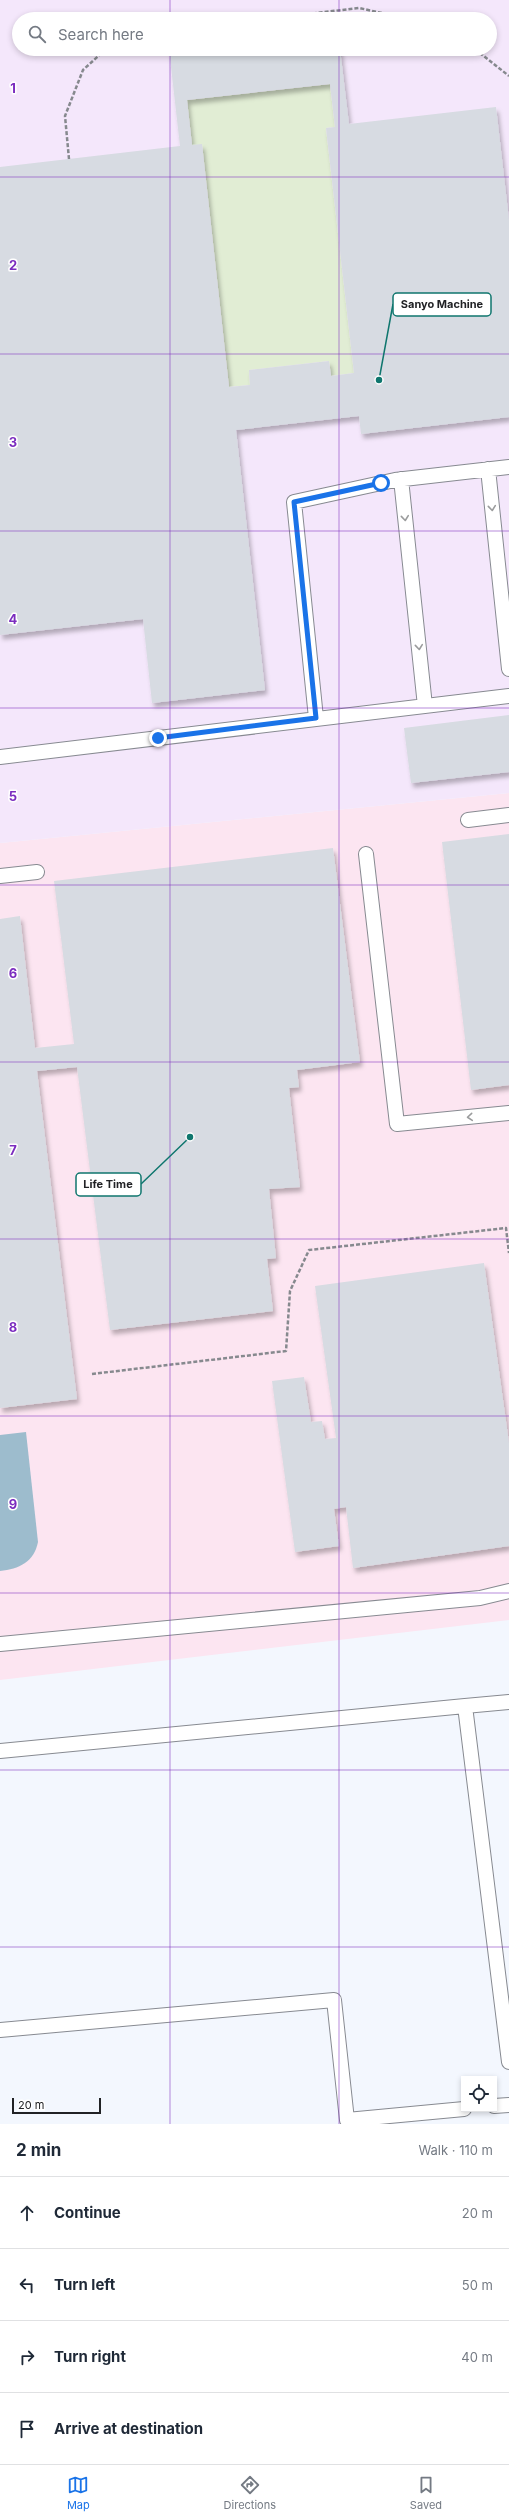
<!DOCTYPE html>
<meta charset="utf-8">
<style>
:root{--surface:#fff;--page:#f2f2f3;--text:#1f2937;--muted:#747a83;--line:#e0e1e3;--accent:#1a73e8}
body{margin:0;font-family:Inter,sans-serif;background:var(--page);color:var(--text)}
.controls{position:absolute;right:12px;bottom:12px;display:grid;overflow:hidden;border-radius:0px;box-shadow:0 2px 6px #0003}
.controls button{width:36px;height:36px;display:grid;place-items:center;padding:0;border:0;border-bottom:1px solid var(--line);background:var(--surface);color:var(--text);font:20px sans-serif}
.scale{position:absolute;left:12px;bottom:10px;width:89px;box-sizing:border-box;padding-left:4px;border:2px solid #212225;border-top:0;font-size:11px;line-height:14px;white-space:nowrap;color:#212225;-webkit-text-stroke:3px #fff;paint-order:stroke}
.stop{position:absolute;width:12px;height:12px;margin:-9px;border:3px solid #1a73e8;border-radius:50%;background:#fff}
.stop.end{background:#1a73e8;border-color:#fff;box-shadow:0 1px 4px #0008}
.list{margin:0;padding:0;list-style:none}
h2{display:flex;justify-content:space-between;align-items:center;height:52px;margin:0;padding:0 16px;font-size:17px}
h2 small{font-size:13px;font-weight:400;color:var(--muted)}
.list li{display:grid;grid-template-columns:26px 1fr auto;gap:12px;align-items:center;box-sizing:border-box;height:72px;padding:0 16px;border-top:1px solid var(--line)}
.list b{display:block;font-size:15px;white-space:nowrap}
.list em{font-size:13px;font-style:normal;color:var(--muted)}
.icon{flex:none;width:22px;height:22px;fill:none;stroke:currentColor;stroke-width:2;stroke-linecap:round;stroke-linejoin:round}
.map{position:relative;flex:none;width:509px;height:2124px;overflow:hidden}
.search{position:absolute;background:var(--surface);box-shadow:0 2px 6px #0003;left:12px;right:12px;top:12px;height:44px;display:flex;align-items:center;gap:10px;box-sizing:border-box;padding:0 14px;border-radius:22px;color:var(--muted);font-size:15px}
.sheet{height:340px;background:var(--surface)}
nav{display:flex;justify-content:space-around;align-items:center;box-sizing:border-box;height:56px;border-top:1px solid var(--line);background:var(--surface);font-size:11px;color:var(--muted)}
nav a{display:grid;justify-items:center;gap:2px}
nav .on{color:var(--accent)}
.map>svg:first-child{display:block}
</style>
<div class="map">
<svg width="509" height="2124" viewBox="0 0 509 2124">
<defs>
<filter id="shadow"><feDropShadow dx="2.5" dy="4.5" stdDeviation="2" flood-color="#0004"/></filter>
</defs>
<rect width="100%" height="100%" fill="#f3f7fe"/>
<path fill="#fce5f1" d="M509,793V1620L0,1680V843Z"/>
<path fill="#f4e7fb" fill-rule="evenodd" d="M0,0H509V793L0,843ZM19,19H490V49H19Z"/>
<path fill="#e1edd4" d="M330,84L335,127L326,128L354,373L331,376L329,361L249,370L250,385L229,387L202,145H192L187,100Z"/>
<path fill="#9dbccd" d="M26,1432L38,1542C34,1562 19,1569 0,1571V1435Z"/>
<path fill="#d7dbe2" fill-rule="evenodd" filter="url(#shadow)" d="M169,49H340L349,124L496,107L509,220V417L361,434L359,416L236,430L265,690L152,703L143,619L0,635V167L180,146ZM330,84L335,127L326,128L354,373L331,376L329,361L249,370L250,385L229,387L202,144L192,145L187,100Z
M509,715V772L411,783L404,728Z
M509,834V1085L471,1090L442,842Z
M333,848L360,1062L297,1070L299,1087L289,1088L300,1187L269,1189L276,1258L267,1259L273,1311L110,1330L77,1067L37,1071L77,1399L0,1408V919L20,916L35,1048L74,1044L54,881Z
M484,1263L509,1443V1546L353,1568L346,1507L334,1509L339,1546L295,1552L272,1381L304,1377L311,1422L322,1421L325,1439L336,1438L315,1286Z"/>
<g fill="none" stroke-linecap="round" stroke-linejoin="round">
<g stroke="#878a91" stroke-width="16">
<path id="service" d="M488,469L509,669
M401,479L425,706
M316,718L294,502L395,480L509,467
M0,757L509,696
M468,820L509,815
M366,854L397,1124L509,1113
M0,876L37,872
M0,1644L480,1598L509,1591
M509,1702L465,1706L509,2062
M0,1751L465,1706
M0,2030L334,2000L347,2120L464,2109
M494,2106L509,2105"/>
</g>
<path stroke="#86898e" stroke-width="2.5" stroke-dasharray="4 2" stroke-linecap="butt" d="M265,19L359,8L409,19
M475,49L509,76
M69,159L65,116L83,70L106,49
M92,1374L286,1351L290,1291L309,1250L506,1228L509,1253"/>
<use href="#service" stroke="#fff" stroke-width="14"/>
</g>
<defs><path id="oneway-chevron" d="M-2-3.5L2.5 0L-2 3.5" fill="none" stroke-width="1.6" stroke-linecap="round" stroke-linejoin="round"/></defs>
<g stroke="#9b9c9d">
<use href="#oneway-chevron" transform="translate(492 508) rotate(84)"/>
<use href="#oneway-chevron" transform="translate(405 518) rotate(84)"/>
<use href="#oneway-chevron" transform="translate(419 647) rotate(84)"/>
<use href="#oneway-chevron" transform="translate(470 1117) rotate(175)"/>
</g>
<g fill="none" stroke-linecap="round" stroke-linejoin="round">
<path stroke="#1a73e8" stroke-width="5" d="M158,738L316,718L294,502L381,483"/>
</g>
<path fill="none" stroke="#7b2cbf" stroke-width="1" stroke-opacity="0.55" d="M170,0V19M339,0V19M170,49V2124M339,49V2124M0,177H509M0,354H509M0,531H509M0,708H509M0,885H509M0,1062H509M0,1239H509M0,1416H509M0,1593H509M0,1770H509M0,1947H509"/>
<g font-size="13" text-anchor="middle" font-weight="bold" fill="#7b2cbf" stroke="#fff" stroke-width="3" stroke-linejoin="round" paint-order="stroke">
<text x="13" y="93">1</text>
<text x="13" y="270">2</text>
<text x="13" y="447">3</text>
<text x="13" y="624">4</text>
<text x="13" y="801">5</text>
<text x="13" y="978">6</text>
<text x="13" y="1155">7</text>
<text x="13" y="1332">8</text>
<text x="13" y="1509">9</text>
</g>
<path fill="none" stroke="#0f766e" stroke-width="1.5" d="M379 380L393 304M190 1137L141 1184"/>
<g fill="#0f766e" stroke="#fff" stroke-width="1.5">
<circle cx="379" cy="380" r="4"/>
<circle cx="190" cy="1137" r="4"/>
</g>
<g fill="#fff" stroke="#0f766e" stroke-width="1.5">
<rect x="393" y="293" width="98" height="23" rx="4"/>
<rect x="76" y="1173" width="65" height="23" rx="4"/>
</g>
<g font-size="11" text-anchor="middle" font-weight="bold" fill="#212225">
<text x="442" y="308">Sanyo Machine</text>
<text x="108" y="1188">Life Time</text>
</g>
</svg>
<div class="controls">
<button><svg class="icon" aria-label="locate" viewBox="0 0 24 24"><circle cx="12" cy="12" r="6"/><path d="M12 2v4M12 18v4M2 12h4M18 12h4"/></svg></button>
</div>
<div class="scale">20 m</div>
<div class="stop" style="left:381px;top:483px"></div>
<div class="stop end" style="left:158px;top:738px"></div>
<div class="search"><svg class="icon" aria-label="search" viewBox="0 0 24 24"><circle cx="10" cy="10" r="6"/><path d="M15 15l6 6"/></svg>Search here</div>
</div>
<section class="sheet">
<h2>2 min<small>Walk · 110 m</small></h2>
<ul class="list">
<li><svg class="icon" aria-label="ahead" viewBox="0 0 24 24"><path d="M12 20V5M6 11l6-6 6 6"/></svg><div><b>Continue</b></div><em>20 m</em></li>
<li><svg class="icon" aria-label="left" viewBox="0 0 24 24"><path d="M17 20v-9H6M10 6l-5 5 5 5"/></svg><div><b>Turn left</b></div><em>50 m</em></li>
<li><svg class="icon" aria-label="right" viewBox="0 0 24 24"><path d="M7 20v-9h11M14 6l5 5-5 5"/></svg><div><b>Turn right</b></div><em>40 m</em></li>
<li><svg class="icon" aria-label="arrive" viewBox="0 0 24 24"><path d="M6 21V4h12l-3 4 3 4H6"/></svg><div><b>Arrive at destination</b></div></li>
</ul>
</section>
<nav>
<a class="on"><svg class="icon" aria-label="map" viewBox="0 0 24 24"><path d="M3 6l6-2 6 2 6-2v14l-6 2-6-2-6 2zM9 4v14M15 6v14"/></svg>Map</a>
<a><svg class="icon" aria-label="directions" viewBox="0 0 24 24"><path d="M12 3l9 9-9 9-9-9zM9 14v-3h6M13 9l2 2-2 2"/></svg>Directions</a>
<a><svg class="icon" aria-label="saved" viewBox="0 0 24 24"><path d="M7 4h10v16l-5-4-5 4z"/></svg>Saved</a>
</nav>
